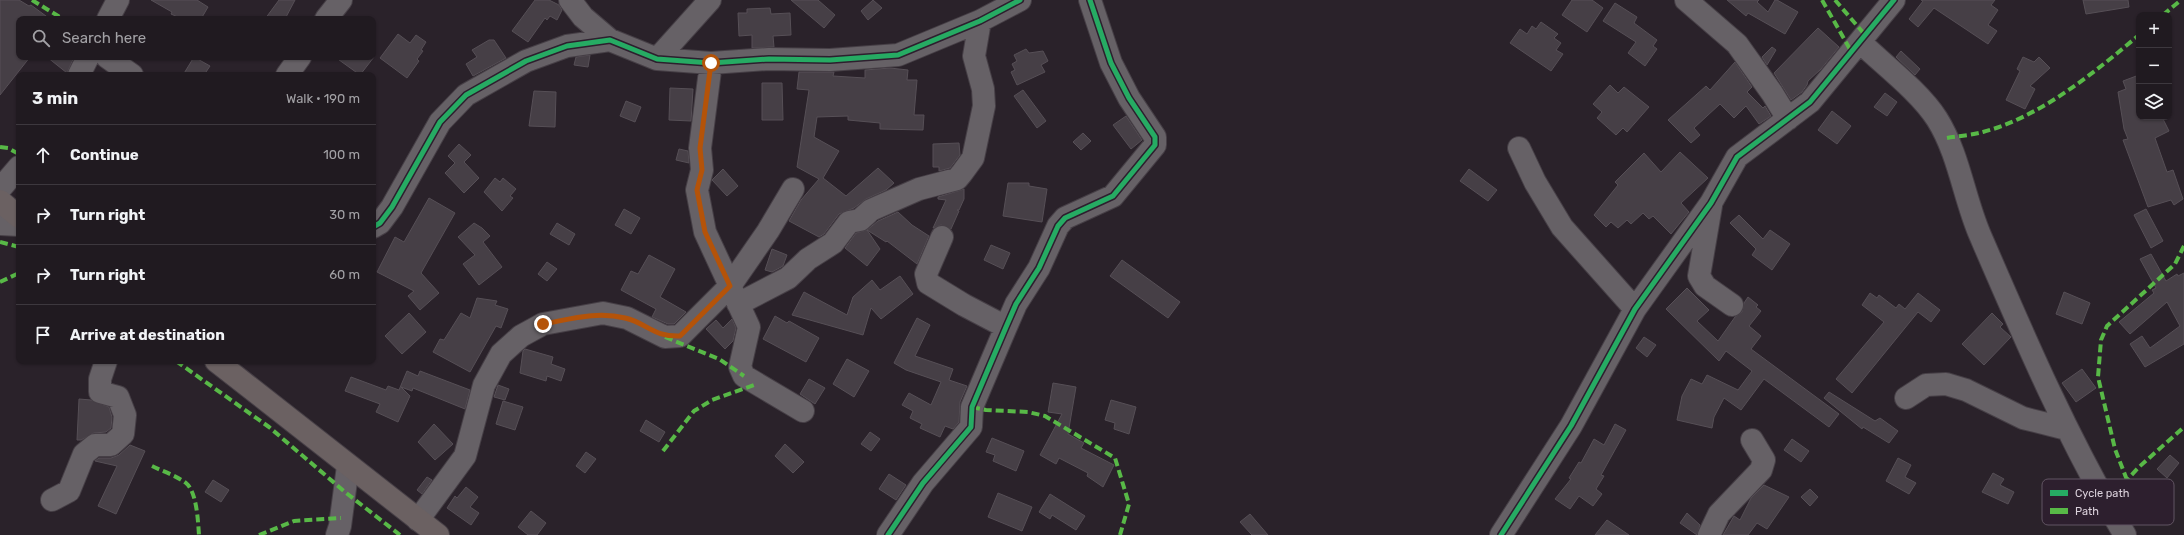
<!DOCTYPE html>
<meta charset="utf-8">
<style>
:root{--surface:#201a20;--page:#2d272d;--text:#f1f3f6;--muted:#a2a1a5;--line:#3d383e}
body{margin:0;font-family:Rubik,sans-serif;background:var(--page);color:var(--text)}
.controls{position:absolute;right:12px;top:12px;display:grid;overflow:hidden;border-radius:8px;box-shadow:0 1px 3px #0004}
.controls button{width:36px;height:36px;display:grid;place-items:center;padding:0;border:0;border-bottom:1px solid var(--line);background:var(--surface);color:var(--text);font:20px sans-serif}
.stop{position:absolute;width:12px;height:12px;margin:-9px;border:3px solid #b45309;border-radius:50%;background:#fff}
.stop.end{background:#b45309;border-color:#fff;box-shadow:0 1px 4px #0008}
.list{margin:0;padding:0;list-style:none}
h2{display:flex;justify-content:space-between;align-items:center;height:52px;margin:0;padding:0 16px;font-size:17px}
h2 small{font-size:13px;font-weight:400;color:var(--muted)}
.list li{display:grid;grid-template-columns:26px 1fr auto;gap:12px;align-items:center;box-sizing:border-box;height:60px;padding:0 16px;border-top:1px solid var(--line)}
.list b{display:block;font-size:15px;white-space:nowrap}
.list em{font-size:13px;font-style:normal;color:var(--muted)}
.icon{flex:none;width:22px;height:22px;fill:none;stroke:currentColor;stroke-width:2;stroke-linecap:round;stroke-linejoin:round}
.map{position:relative;flex:none;width:2184px;height:535px;overflow:hidden}
.search{position:absolute;background:var(--surface);box-shadow:0 1px 3px #0004;left:16px;top:16px;width:360px;height:44px;display:flex;align-items:center;gap:10px;box-sizing:border-box;padding:0 14px;border-radius:8px;color:var(--muted);font-size:15px}
.panel{position:absolute;background:var(--surface);box-shadow:0 1px 3px #0004;left:16px;top:72px;width:360px;height:292px;border-radius:8px}
.map>svg:first-child{display:block}
</style>
<div class="map">
<svg width="2184" height="535" viewBox="0 0 2184 535">
<rect width="100%" height="100%" fill="#2a222a"/>
<path fill="#463f46" stroke="#564f56" d="M0,0H19L29,6L31,5L50,19H19V57H30L0,95Z
M151,0H197L208,7L201,19H182L171,14L172,12Z
M279,0H295L285,19H265Z
M535,0H549L559,5L562,10L557,20L550,16L547,20L545,18L528,42L512,31Z
M791,0H818L835,15L824,28Z
M873,0L882,8L868,20L861,11Z
M1572,0H1592L1603,8L1587,32L1562,15Z
M1727,0H1759L1757,2L1768,12L1775,0H1777L1798,12L1785,34L1748,13L1746,16Z
M1921,0H1995L1991,5L1998,10L1988,25L1997,31L1988,44L1934,8L1918,27L1909,19L1923,1Z
M2083,0H2128L2129,7L2086,14Z
M1615,3L1637,17L1634,23L1657,40L1653,46L1657,49L1645,66L1628,53L1636,42L1603,21Z
M770,8L771,14L790,13L791,35L773,36L774,47L752,48V35L739,36L738,13H747V9Z
M1541,22L1558,34L1554,38L1561,43L1556,50L1563,54L1551,71L1510,43L1520,29L1527,34L1532,26L1536,29Z
M1818,28L1839,47L1821,69L1808,81L1807,85L1802,92L1791,100L1774,73Z
M398,34L410,43L416,35L426,42L421,50L423,51L417,59L419,61L407,78L380,58Z
M489,40H494L506,58L473,76L466,64L477,57L472,50Z
M1772,47L1776,50L1767,65L1762,57Z
M1026,49L1029,53L1043,51L1048,61L1041,65L1045,72L1017,85L1011,72L1015,70L1012,64L1017,61L1014,55Z
M1901,51L1920,69L1915,75L1896,57Z
M590,55L588,67L574,65L576,57Z
M47,57H74L67,73Z
M194,57L210,66L204,75H183Z
M335,57H374L360,75Z
M2023,57L2034,62L2039,57L2050,68L2030,86L2035,89L2025,109L2006,100L2020,71L2017,69Z
M1735,62L1752,87L1747,92L1763,108L1765,106L1771,116L1759,124L1746,106L1734,118L1720,104L1694,128L1700,135L1691,143L1668,120L1706,86L1710,90Z
M890,68L908,70L907,80H917L914,115H924L923,130L880,129V123L848,120V116L817,117L814,137L839,151L823,178L846,196L878,168L894,183L886,190L866,199L854,208L839,214L824,234L819,237L789,221L801,200L819,179L797,167L809,90L797,89L799,72H834L833,76L865,78V70Z
M2139,75V117H2162L2169,131L2155,138L2167,172L2173,170L2183,199L2174,205L2171,200L2148,207L2123,140L2128,139L2124,129L2118,92L2126,89L2123,81Z
M762,83H782L783,120H762Z
M1610,85L1618,93L1624,87L1649,107L1627,132L1623,128L1616,135L1597,118L1602,112L1593,104Z
M670,88L693,89L691,121L669,120Z
M1023,90L1046,121L1037,128L1014,96Z
M534,91L556,92L555,127L529,126Z
M1885,93L1897,102L1887,116L1874,107Z
M626,101L641,107L635,122L620,116Z
M1832,111L1851,126L1837,144L1818,130Z
M1126,116L1142,140L1131,149L1113,125Z
M1083,133L1091,141L1081,150L1073,142Z
M959,143L960,155L950,168L939,171V167H933V144Z
M459,144L471,155L464,162L479,178L464,193L445,173L455,163L448,156Z
M679,149L688,151L689,163L676,160Z
M1680,152L1708,178L1681,203L1689,212L1671,234L1653,216L1649,219L1643,213L1631,224L1627,220L1618,228L1611,222L1606,227L1594,215L1618,185L1615,182L1644,153L1661,172Z
M723,169L738,186L727,196L712,180Z
M1469,169L1497,190L1488,201L1460,181Z
M495,178L500,182L503,178L516,189L510,196L513,198L502,211L484,192Z
M1008,183H1029V186L1047,189L1042,222L1003,216Z
M964,189V199L959,210H957L959,211L951,229L941,225L933,228L946,200L938,199V197Z
M429,198L455,213L421,273L439,293L420,310L408,296L414,291L377,272L395,237L404,242Z
M624,209L640,218L631,234L615,225Z
M2146,209L2163,241L2151,248L2134,215Z
M898,212L912,225L929,236L917,264L887,241L886,242L867,230L878,221Z
M1739,215L1763,239L1770,230L1790,244L1772,270L1752,255L1756,249L1730,223Z
M474,223L482,228L490,236L483,242L502,267L479,285L463,264L475,255L458,237Z
M557,223L575,234L569,245L550,234Z
M867,230L880,249L867,266L845,248L856,233Z
M991,245L1010,253L1003,269L984,260Z
M772,249L787,255L783,266L772,272L765,270Z
M2151,254L2166,281L2177,274L2178,276L2184,273V344L2145,367L2130,344L2142,336L2150,348L2180,326L2167,302L2130,334L2119,322L2154,293L2152,290L2156,288L2140,259Z
M649,255L675,269L660,297L686,312L674,324H668L652,317L656,309L621,290L631,271L638,274Z
M1122,260L1180,302L1168,318L1110,276Z
M547,262L557,269L547,281L538,274Z
M900,276L913,294L881,319L871,308L863,335L792,315L804,292L847,315L853,297L872,280L880,290Z
M1687,288L1709,310L1697,321L1718,341L1735,317L1742,312L1744,303L1748,297L1758,305L1756,307L1761,311L1749,326L1761,336L1751,349L1839,414L1829,427L1764,379L1741,410L1724,398L1714,417L1712,428L1677,420L1682,396L1691,379L1702,384L1707,375L1738,390L1752,371L1726,351L1719,361L1666,309Z
M2064,292L2090,303L2082,324L2056,314Z
M1870,293L1877,298L1879,295L1896,308L1899,304L1905,309L1918,293L1940,310L1931,322L1918,312L1852,393L1836,379L1884,322L1862,305Z
M477,298L497,301L495,305L508,309L501,328L496,326L470,372L433,352L440,339L444,340L461,313L470,318Z
M409,313L426,332L402,354L385,336Z
M1992,313L2003,324L2000,327L2011,337L1984,365L1962,344Z
M775,316L787,323L789,321L819,338L806,362L763,339Z
M917,318L930,325L915,356L953,369L949,380L967,386L960,402L959,422L953,429L945,426L940,437L920,428L922,424L910,418L913,411L902,405L909,393L931,405L941,382L906,370L894,363Z
M732,319L736,328L733,341L725,349L706,329L716,320L723,328Z
M1644,337L1656,345L1647,357L1636,348Z
M525,349L553,357L551,364L565,369L561,381L547,376L546,381L520,373L523,351Z
M847,359L869,371L854,397L833,384Z
M2082,369L2096,388L2076,402L2062,383Z
M407,371L418,376L420,371L470,390L465,409L413,388L412,391L401,387L410,396L398,422L376,412L380,404L345,391L351,377L386,390L388,386L399,390Z
M809,379L825,388L815,404L800,394Z
M1053,383L1076,387L1068,434L1084,443L1081,448L1114,465L1103,487L1087,476L1088,473L1059,458L1056,464L1040,455L1062,414L1048,412Z
M498,385L509,389L505,400L494,397Z
M1829,392L1875,421L1880,418L1898,431L1889,443L1863,427L1862,429L1824,398Z
M79,399L91,400L109,407L112,417L111,428L106,432L94,433L81,440H77Z
M1111,400L1136,407L1129,434L1114,429L1115,423L1105,420Z
M503,401L523,407L515,430L496,424Z
M646,420L665,432L659,442L640,431Z
M434,424L453,444L435,460L418,442Z
M1615,424L1626,430L1601,475L1604,476L1596,489L1602,494L1593,506L1579,496L1570,509L1555,499L1571,479L1569,478L1579,462L1581,463L1594,439L1604,445Z
M870,432L880,439L871,451L861,444Z
M992,438L1024,451L1016,471L993,461L995,455L986,452Z
M1792,439L1809,451L1801,462L1784,450Z
M785,444L804,462L793,473L775,456Z
M130,445L145,451L116,514L98,506L117,466L95,461L99,458H111L119,455Z
M586,452L596,459L585,473L576,466Z
M2170,455L2179,463L2167,478L2157,469Z
M1898,458L1911,465L1905,477L1916,483L1909,494L1886,481Z
M1993,473L2004,479L2000,485L2014,492L2008,504L1982,492Z
M889,474L906,485L896,500L879,489Z
M427,477L432,480L422,494L417,490Z
M213,480L229,490L221,502L205,492Z
M1764,485L1789,497L1767,529L1757,523L1748,535H1723L1734,516L1740,520L1751,498Z
M466,487L478,497L470,507L479,513L471,525L447,508L455,496L457,498Z
M1810,489L1818,497L1810,506L1801,497Z
M998,493L1032,507L1022,531L988,517Z
M1050,494L1085,516L1076,530L1052,515L1050,519L1039,512Z
M531,511L546,523L537,535H528L518,527Z
M1687,513L1700,525L1697,535L1680,523Z
M1250,514L1268,535H1252L1240,522Z
M1607,520L1629,535H1595Z"/>
<g fill="none" stroke-linecap="round" stroke-linejoin="round">
<g stroke="#463f46" stroke-width="24">
<path id="minor" d="M570,0L583,17L610,40
M1686,0L1737,44L1772,93L1788,119
M108,19L118,0
M326,19L341,0
M1860,42C1883,64 1920,92 1937,119C1959,154 1964,198 1980,235C2024,337 2068,440 2125,535
M107,57L132,75
M657,59L710,0
M711,63L700,148L702,170L697,190L705,232L749,327L740,367L744,376L803,411
M79,75L88,57
M287,75L300,57
M1519,148L1535,182L1562,227L1635,309
M0,189L19,167
M1711,206L1699,276L1705,286L1732,305
M0,224L19,225
M373,227L380,223L392,207L440,122L466,95L526,61L567,46L610,40L657,59L711,63L769,59L830,60L898,55L980,21L1020,0
M942,237L926,274L928,283L964,305L1006,327
M738,304L788,278L808,259L833,243L849,222L860,220L871,210L919,189L957,179L962,173L973,158L984,106L983,89L974,56L980,21
M1906,398L1926,385L1946,384L1966,390L2023,418L2067,429
M52,500L69,491L84,454L95,445H111L123,434L125,415L118,397L100,392V379L106,361
M418,520L465,456L484,385L501,354L521,336L543,324L603,313L627,318L665,337L680,336L730,286L768,231L793,189
M337,535L340,526L348,466
M888,535L923,483L971,427L972,407L1006,327L1016,304L1039,268L1058,226L1065,218L1113,196L1155,145V137L1129,98L1111,63L1090,0
M1501,535L1571,426L1635,309L1711,203L1737,157L1810,102L1894,0
M1709,535L1719,514L1761,470L1764,460L1752,440"/>
</g>
<g stroke="#463f46" stroke-width="24">
<path id="major" d="M0,201L19,217
M216,361L438,535"/>
</g>
<use href="#minor" stroke="#666166" stroke-width="22"/>
<use href="#major" stroke="#6b6162" stroke-width="22"/>
<path stroke="#58b947" stroke-width="4" stroke-dasharray="8 4" stroke-linecap="butt" d="M32,0L63,19
M1822,0L1851,51
M1835,0L1866,36
M2163,15L2181,0
M1947,138C1959,136 1972,135 1983,132C2040,117 2094,73 2139,35
M0,147L8,148L19,154
M0,242L19,247
M0,282L19,273
M665,337L719,359L744,376
M176,361L269,427L345,492L400,535
M972,407L986,410L1028,412L1045,416L1115,458L1129,504L1120,535
M663,451L694,411L712,400L757,384
M152,466C162,471 177,476 186,483C197,492 198,522 199,535
M2127,480L2115,449L2098,377L2101,340L2107,326L2175,264L2184,246
M2107,501L2139,467L2184,427
M259,535L294,521L341,518"/>
<g stroke="#2d1f2e" stroke-width="8">
<path id="cycleway" d="M373,227L380,223L392,207L440,122L466,95L526,61L567,46L610,40L657,59L711,63L769,59L830,60L898,55L980,21L1020,0
M888,535L923,483L971,427L972,407L1006,327L1016,304L1039,268L1058,226L1065,218L1113,196L1155,145V137L1129,98L1111,63L1090,0
M1501,535L1571,426L1635,309L1711,203L1737,157L1810,102L1894,0"/>
</g>
<use href="#cycleway" stroke="#26ab63" stroke-width="5"/>
</g>
<g fill="none" stroke-linecap="round" stroke-linejoin="round">
<path stroke="#b45309" stroke-width="5" d="M543,324C571,319 597,311 625,318C647,323 653,337 680,336L730,286L705,232L697,190L702,170L700,148L711,63"/>
</g>
<rect x="2042" y="479" width="132" height="46" rx="6" fill="#2d1f2e" stroke="#615462" stroke-width="1"/>
<rect x="2050" y="490" width="18" height="6" fill="#26ab63"/>
<rect x="2050" y="508" width="18" height="6" fill="#58b947"/>
<g font-size="11" fill="#dbd1db">
<text x="2075" y="497">Cycle path</text>
<text x="2075" y="515">Path</text>
</g>
</svg>
<div class="controls">
<button>+</button>
<button>−</button>
<button><svg class="icon" aria-label="layers" viewBox="0 0 24 24"><path d="M12 4l9 5-9 5-9-5zM3 14l9 5 9-5"/></svg></button>
</div>
<div class="stop" style="left:711px;top:63px"></div>
<div class="stop end" style="left:543px;top:324px"></div>
<div class="search"><svg class="icon" aria-label="search" viewBox="0 0 24 24"><circle cx="10" cy="10" r="6"/><path d="M15 15l6 6"/></svg>Search here</div>
<section class="panel">
<h2>3 min<small>Walk · 190 m</small></h2>
<ul class="list">
<li><svg class="icon" aria-label="ahead" viewBox="0 0 24 24"><path d="M12 20V5M6 11l6-6 6 6"/></svg><div><b>Continue</b></div><em>100 m</em></li>
<li><svg class="icon" aria-label="right" viewBox="0 0 24 24"><path d="M7 20v-9h11M14 6l5 5-5 5"/></svg><div><b>Turn right</b></div><em>30 m</em></li>
<li><svg class="icon" aria-label="right" viewBox="0 0 24 24"><path d="M7 20v-9h11M14 6l5 5-5 5"/></svg><div><b>Turn right</b></div><em>60 m</em></li>
<li><svg class="icon" aria-label="arrive" viewBox="0 0 24 24"><path d="M6 21V4h12l-3 4 3 4H6"/></svg><div><b>Arrive at destination</b></div></li>
</ul>
</section>
</div>
